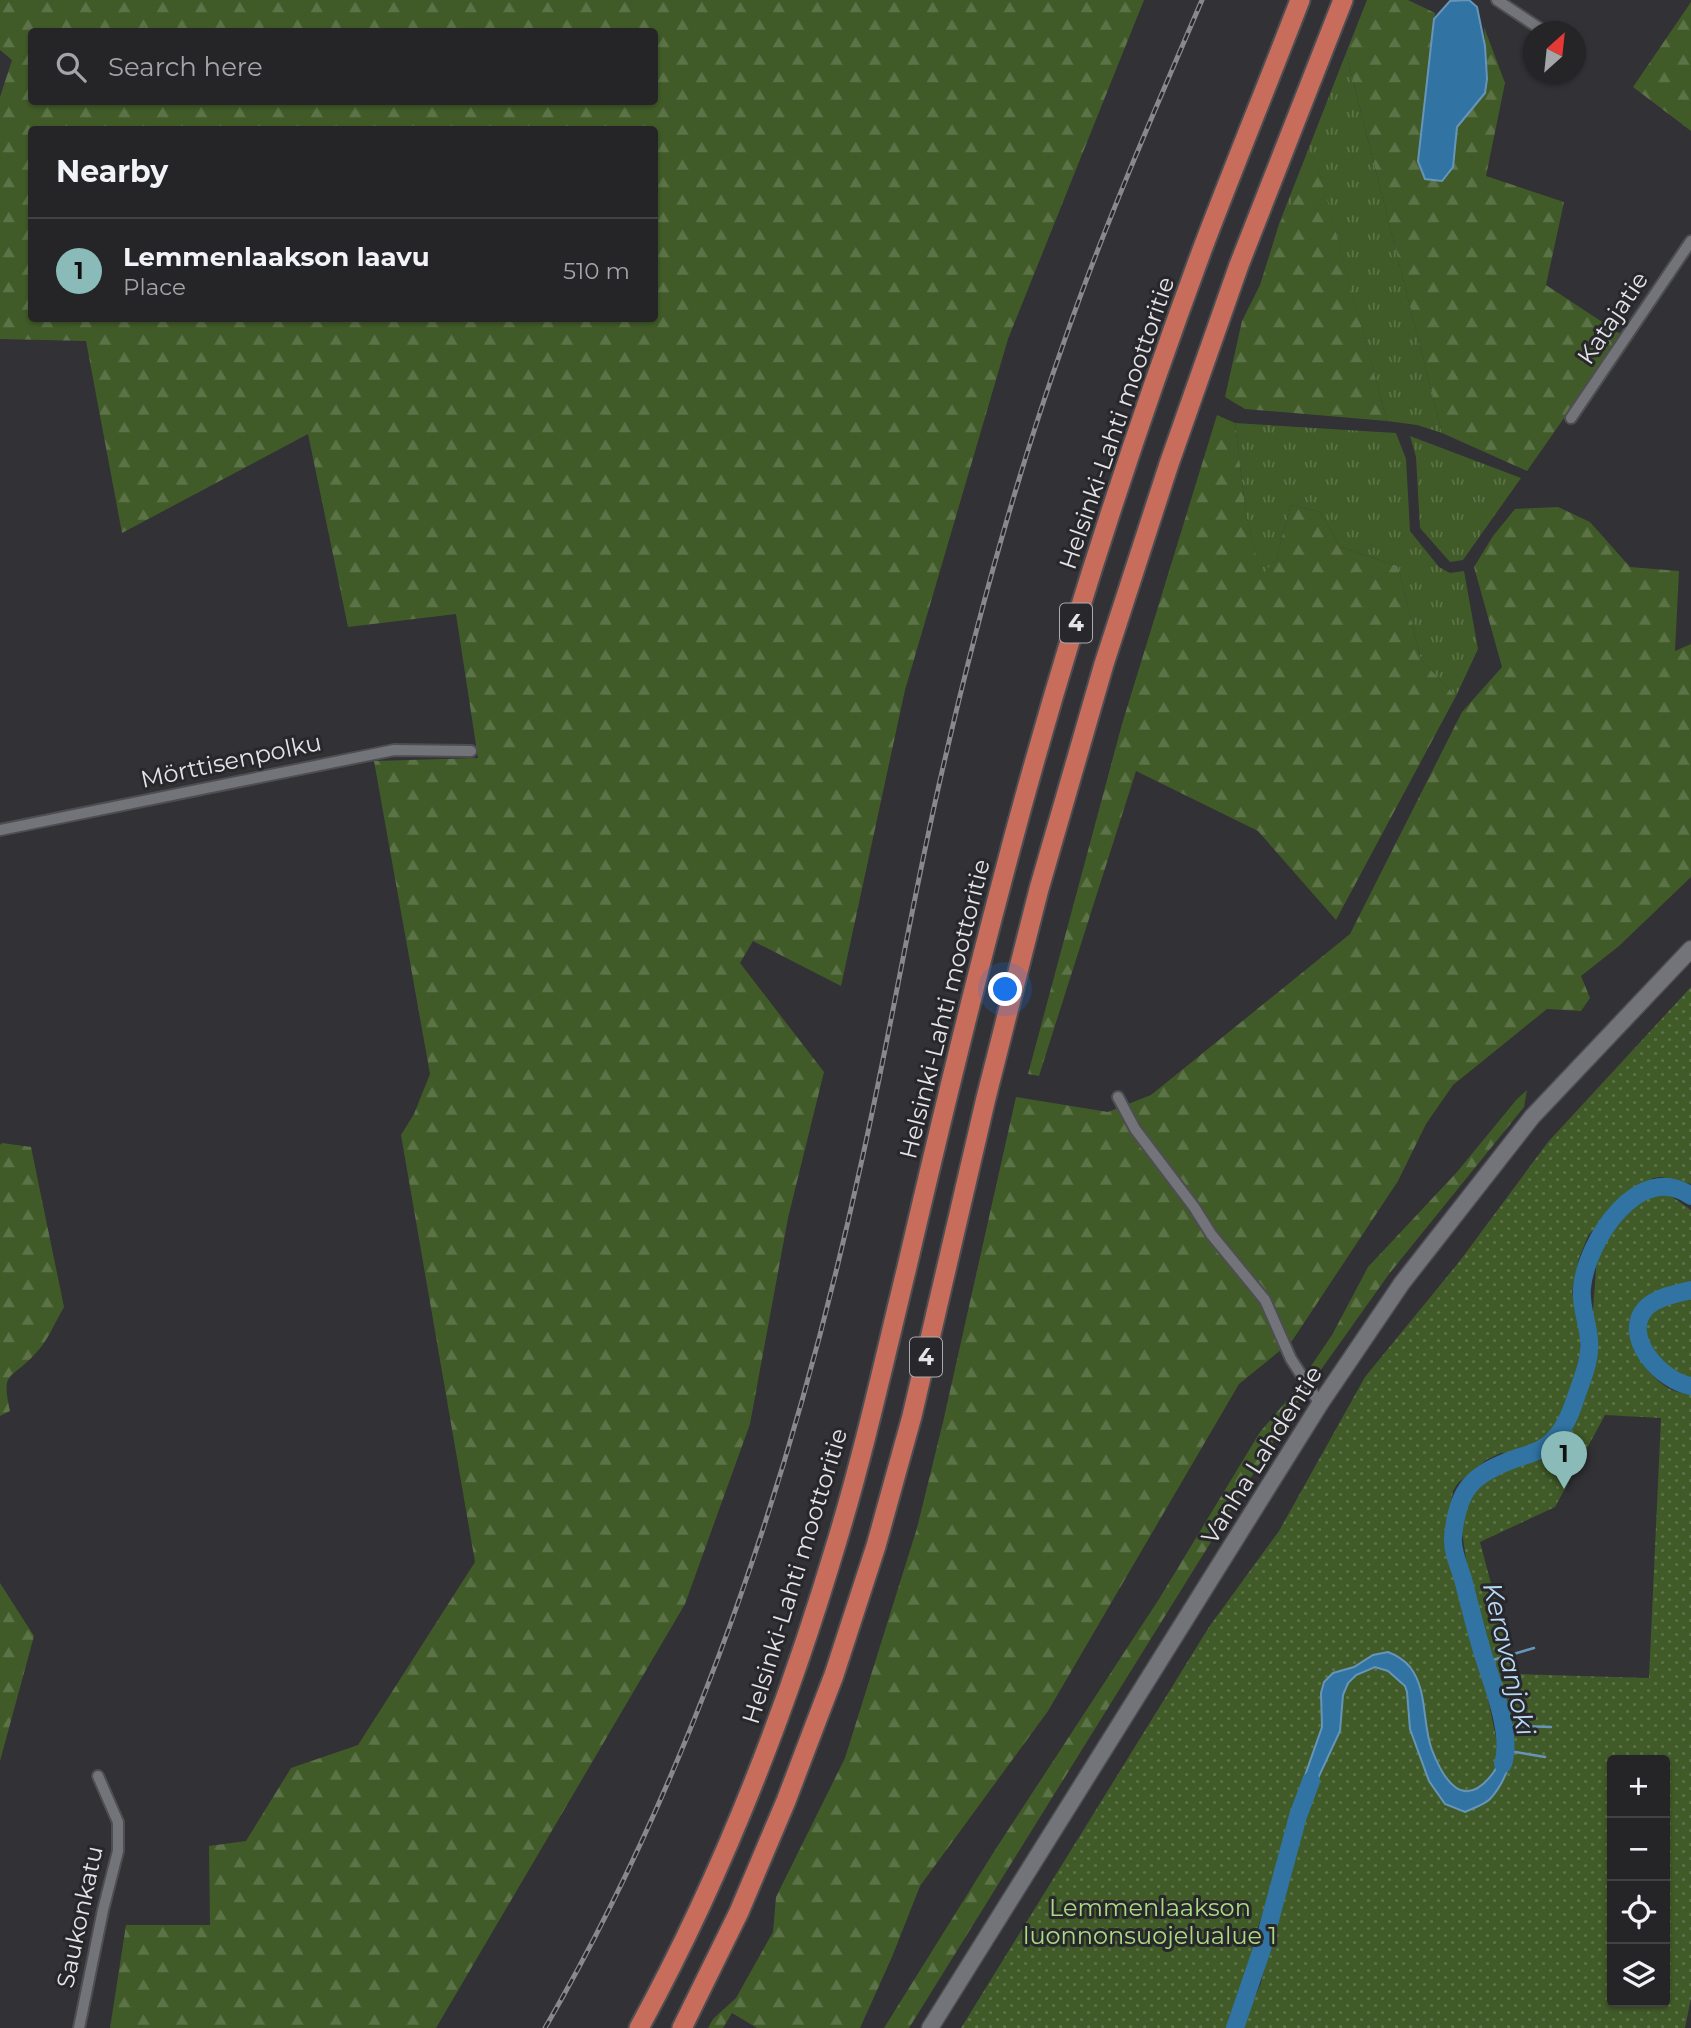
<!DOCTYPE html>
<meta charset="utf-8">
<style>
:root{--surface:#252528;--page:#313134;--text:#f1f3f6;--muted:#a3a5a8;--line:#424245;--accent:#8bbbb9}
body{margin:0;font-family:Montserrat,sans-serif;background:var(--page);color:var(--text)}
.controls{position:absolute;right:21px;bottom:21px;display:grid;overflow:hidden;border-radius:7px;box-shadow:0 2px 5px #0004}
.controls button{width:63px;height:63px;display:grid;place-items:center;padding:0;border:0;border-bottom:2px solid var(--line);background:var(--surface);color:var(--text);font:35px sans-serif}
.compass{position:absolute;left:1523px;top:21px;width:63px;height:63px;border-radius:50%;background:var(--surface);box-shadow:0 2px 5px #0004;rotate:27deg}
.you{position:absolute;left:1006px;top:990px;width:24px;height:24px;margin:-18px;border:5px solid #fff;border-radius:50%;background:#1a73e8;box-shadow:0 0 0 10px #1a73e833}
.badge{display:grid;place-items:center;width:46px;height:46px;border-radius:50%;background:var(--accent);color:#111;font-size:23px;font-weight:700}
.pin{position:absolute;translate:-50% -58px;filter:drop-shadow(0 2px 4px #0008)}
.pin::after{content:'';position:absolute;top:37px;width:24px;height:21px;background:inherit;clip-path:polygon(0 0,100% 0,50% 100%)}
.list{margin:0;padding:0;list-style:none}
h2{display:flex;justify-content:space-between;align-items:center;height:91px;margin:0;padding:0 28px;font-size:30px}
h2 small{font-size:23px;font-weight:400;color:var(--muted)}
.list li{display:grid;grid-template-columns:46px 1fr auto;gap:21px;align-items:center;box-sizing:border-box;height:105px;padding:0 28px;border-top:2px solid var(--line)}
.list b{display:block;font-size:26px;white-space:nowrap}
.list p{margin:0;font-size:23px;white-space:nowrap;color:var(--muted)}
.list em{font-size:23px;font-style:normal;color:var(--muted)}
.icon{flex:none;width:38px;height:38px;fill:none;stroke:currentColor;stroke-width:2;stroke-linecap:round;stroke-linejoin:round}
.map{position:relative;flex:none;width:1691px;height:2028px;overflow:hidden}
.search{position:absolute;background:var(--surface);box-shadow:0 2px 5px #0004;left:28px;top:28px;width:630px;height:77px;display:flex;align-items:center;gap:18px;box-sizing:border-box;padding:0 24px;border-radius:7px;color:var(--muted);font-size:26px}
.panel{position:absolute;background:var(--surface);box-shadow:0 2px 5px #0004;left:28px;top:126px;width:630px;height:196px;border-radius:7px}
.map>svg:first-child{display:block}
</style>
<div class="map">
<svg width="1691" height="2028" viewBox="0 0 1691 2028">
<defs>
<pattern id="grass-tufts" width="24" height="20" patternUnits="userSpaceOnUse" patternTransform="scale(1.75)"><rect width="24" height="20" fill="#415b28"/><path d="M3 7l-1-3M5 7V3M7 7l1-3M15 17l-1-3M17 17v-4M19 17l1-3" fill="none" stroke="#5c7247"/></pattern>
<pattern id="forest-firs" width="22" height="20" patternUnits="userSpaceOnUse" patternTransform="scale(1.75)"><rect width="22" height="20" fill="#415b28"/><path d="M5 1l3.5 6h-7zM16 11l3.5 6h-7z" fill="#5c7247"/></pattern>
<pattern id="park-dots" width="8" height="8" patternUnits="userSpaceOnUse" patternTransform="scale(1.75)"><rect width="8" height="8" fill="#415b28"/><path d="M2 2h.1M6 6h.1" fill="none" stroke="#5c7247" stroke-width="1.8" stroke-linecap="round"/></pattern>
</defs>
<rect width="100%" height="100%" fill="#313136"/>
<path fill="url(#grass-tufts)" d="M1346,53L1442,433L1417,425L1387,421L1317,164L1279,224Z
M1235,423L1396,433L1406,459L1410,531L1439,567L1450,573L1464,571L1478,649L1456,696L1421,660L1398,566L1340,547L1320,512L1291,505L1276,559L1261,577L1246,514Z
M1410,436L1521,478L1463,560L1450,562L1420,528L1416,457Z"/>
<path fill="url(#forest-firs)" fill-rule="evenodd" d="M0,0H1144L1008,339L905,690L841,986L753,941L740,963L824,1072L788,1218L750,1424L685,1604L436,2028H110L126,1925H210L209,1846L246,1841L291,1768L358,1745L475,1562L401,1135L414,1114L430,1074L374,761L478,758L456,614L348,627L308,434L122,533L86,341L0,339V97L12,60L0,50ZM32,32H654V102H32ZM32,130H654V318H32Z
M1367,0H1408L1435,13L1418,161L1453,167L1457,127L1485,93L1487,79L1484,27L1505,83L1486,176L1564,202L1546,285L1622,335L1527,471L1442,433L1346,53Z
M1691,2V131L1633,87Z
M1317,163L1387,421L1245,409L1225,397L1242,321L1260,285L1279,224Z
M1217,415L1235,423L1246,514L1261,576L1276,559L1291,505L1320,512L1340,547L1398,566L1421,660L1456,696L1336,920L1258,831L1136,771L1039,1076L1028,1074L1122,724Z
M1558,507L1590,522L1630,567L1679,571L1675,651L1691,644V877L1619,946L1581,976L1590,998L1581,1011L1547,1009L1453,1085L1426,1124L1398,1181L1292,1341L1239,1384L1048,1711L920,1886L892,1957L860,2028H757L732,2013L723,2028H708L713,2019L736,1998L773,1932L776,1897L845,1758L917,1528L943,1422L1016,1097L1108,1112L1151,1095L1350,934L1462,712L1502,667L1474,567L1493,536L1515,509Z
M1527,1090L1524,1107L1389,1274L1298,1402L909,2028H884L995,1850L1159,1599L1260,1432L1290,1397L1332,1335L1368,1267L1457,1172L1517,1099Z
M2,1143L31,1147L64,1307C55,1322 47,1343 34,1355C10,1381 1,1370 10,1411L0,1416V1145Z
M0,1583L34,1636L0,1761Z"/>
<path fill="url(#park-dots)" fill-rule="evenodd" d="M1691,987V1184L1662,1177L1653,1178L1623,1196L1612,1214L1589,1234L1579,1258L1572,1292L1580,1329V1358L1565,1411L1544,1442L1518,1454L1501,1453L1486,1460L1458,1483L1453,1491L1444,1544L1463,1603L1468,1629L1483,1676L1500,1756L1495,1771L1483,1784L1474,1791L1464,1792L1447,1782L1431,1747L1418,1683L1373,1655L1354,1667L1333,1673L1324,1682L1321,1693L1322,1727L1296,1801L1284,1855L1255,1935L1252,1960L1240,2000L1228,2028H961L1209,1627L1279,1531L1365,1377L1459,1262L1548,1142Z
M1658,1192L1668,1194L1691,1210V1281C1671,1287 1652,1291 1637,1307C1615,1330 1644,1372 1665,1386C1673,1392 1682,1393 1691,1394V1998L1685,2028H1241L1261,1983L1280,1897L1319,1776L1340,1731L1343,1695L1348,1683L1356,1675L1375,1667L1388,1671L1405,1686L1407,1692L1410,1729L1429,1781L1489,1801C1502,1783 1513,1763 1513,1741L1466,1559L1462,1532L1464,1508L1470,1495L1487,1478L1547,1452L1577,1417L1595,1355L1593,1310L1597,1256L1604,1241L1634,1206ZM1605,1415L1661,1418L1649,1678L1515,1674L1480,1542L1555,1507ZM1612,1760H1665V2002H1612Z
M1691,1299V1381C1686,1380 1680,1379 1675,1376C1659,1366 1634,1332 1649,1314C1657,1304 1679,1302 1691,1299Z"/>
<path fill="#3173a2" stroke="#6795b7" stroke-width="2" d="M1469,0L1477,7L1485,46L1487,79L1485,93L1457,127L1453,167L1442,181L1425,179L1418,161L1434,19L1450,1Z
M1388,1652C1396,1655 1404,1660 1410,1667C1428,1690 1422,1724 1432,1750C1444,1781 1464,1812 1493,1773C1500,1764 1500,1754 1499,1743L1513,1741C1513,1760 1504,1784 1490,1799C1484,1805 1473,1808 1465,1812L1445,1804L1429,1781L1410,1729L1407,1692L1405,1686L1388,1671L1375,1667L1356,1675L1348,1683L1343,1695L1340,1731L1319,1776L1310,1806L1296,1801L1322,1727L1321,1693L1324,1682L1333,1673L1354,1667L1373,1655Z"/>
<g fill="none" stroke-linecap="round" stroke-linejoin="round">
<path stroke="#6795b7" stroke-width="2.5" d="M1486,1662L1534,1648
M1502,1725L1551,1727
M1509,1751L1545,1757"/>
<path stroke="#3173a2" stroke-width="18" d="M1691,1290C1677,1294 1655,1297 1645,1309C1621,1337 1662,1382 1691,1386
M1503,1764C1513,1734 1491,1681 1482,1651C1475,1627 1469,1603 1463,1579C1459,1566 1452,1551 1453,1538C1457,1489 1472,1474 1517,1458C1528,1455 1541,1451 1550,1443C1563,1432 1571,1413 1576,1397C1582,1379 1591,1360 1589,1340C1588,1323 1580,1305 1582,1288C1586,1242 1639,1159 1691,1196
M1235,2028L1263,1946L1298,1816L1311,1781"/>
<g stroke="#4e4e52" stroke-width="14">
<path id="minor" d="M1497,0L1545,32
M1571,418L1691,241
M0,830L394,750L471,751
M1118,1097L1135,1129L1194,1207L1211,1234L1265,1300L1291,1359L1320,1404
M79,2028L103,1910L118,1851V1822L98,1776"/>
</g>
<g stroke="#4e4e52" stroke-width="19">
<path id="secondary" d="M930,2028L1320,1404L1402,1283L1532,1117L1691,949"/>
</g>
<g stroke="#4e4e52" stroke-width="23">
<path id="motorway" d="M639,2028C723,1874 787,1709 837,1541C864,1452 884,1361 906,1271C936,1142 967,1013 1001,885C1057,670 1125,458 1202,250C1234,166 1268,83 1300,0
M682,2028L739,1912L786,1801L834,1675L876,1546L912,1416L986,1098L1039,889L1104,664L1169,464L1239,265L1343,0"/>
</g>
<use href="#minor" stroke="#73747a" stroke-width="10"/>
<use href="#secondary" stroke="#73747a" stroke-width="16"/>
<use href="#motorway" stroke="#c86c5b" stroke-width="19"/>
<g stroke="#89898d" stroke-width="5">
<path id="rail" d="M545,2028C697,1766 794,1468 859,1173C890,1037 912,899 944,763C977,620 1016,477 1065,339C1105,224 1154,112 1202,0"/>
</g>
<use href="#rail" stroke="#27272c" stroke-width="2.5" stroke-dasharray="8" stroke-linecap="butt"/>
</g>
<g text-anchor="middle" stroke-width="6" stroke-linejoin="round" paint-order="stroke">
<g fill="#27272c" stroke="#ababaf" stroke-width="2">
<rect x="1060" y="603.5" width="32" height="39" rx="5"/>
<rect x="910" y="1337.5" width="32" height="39" rx="5"/>
</g>
<g font-size="23" font-weight="bold" fill="#e4e4e7">
<text x="1076" y="631">4</text>
<text x="926" y="1365">4</text>
</g>
<g font-size="24" fill="#e4e4e7" stroke="#27272c">
<text transform="translate(1613 318) rotate(-56)" y="8">Katajatie</text>
<text transform="translate(1117 423) rotate(-71)" y="8">Helsinki-Lahti moottoritie</text>
<text transform="translate(231 761) rotate(-12)" y="8">Mörttisenpolku</text>
<text transform="translate(945 1009) rotate(-76)" y="8">Helsinki-Lahti moottoritie</text>
<text transform="translate(1262 1455) rotate(-58)" y="8">Vanha Lahdentie</text>
<text transform="translate(795 1576) rotate(-73)" y="8">Helsinki-Lahti moottoritie</text>
<text transform="translate(80 1917) rotate(-78)" y="8">Saukonkatu</text>
</g>
<g font-size="24" fill="#abda80" stroke="#27272c">
<text x="1150" y="1916">Lemmenlaakson<tspan x="1150" dy="28">luonnonsuojelualue 1</tspan></text>
</g>
<g font-size="26" font-style="italic" fill="#b9dbf6" stroke="#27272c">
<text transform="translate(1509 1659) rotate(77)" y="9">Keravanjoki</text>
</g>
</g>
</svg>
<div class="controls">
<button>+</button>
<button>−</button>
<button><svg class="icon" aria-label="locate" viewBox="0 0 24 24"><circle cx="12" cy="12" r="6"/><path d="M12 2v4M12 18v4M2 12h4M18 12h4"/></svg></button>
<button><svg class="icon" aria-label="layers" viewBox="0 0 24 24"><path d="M12 4l9 5-9 5-9-5zM3 14l9 5 9-5"/></svg></button>
</div>
<svg class="compass" viewBox="-18 -18 36 36"><path d="M0-13l5 13h-10z" fill="#e53935"/><path d="M0 13l5-13h-10z" fill="#a3a5a8"/></svg>
<div class="you"></div>
<div class="pin badge" style="left:1564px;top:1489px">1</div>
<div class="search"><svg class="icon" aria-label="search" viewBox="0 0 24 24"><circle cx="10" cy="10" r="6"/><path d="M15 15l6 6"/></svg>Search here</div>
<section class="panel">
<h2>Nearby<small></small></h2>
<ul class="list">
<li><span class="badge">1</span><div><b>Lemmenlaakson laavu</b><p>Place</p></div><em>510 m</em></li>
</ul>
</section>
</div>
